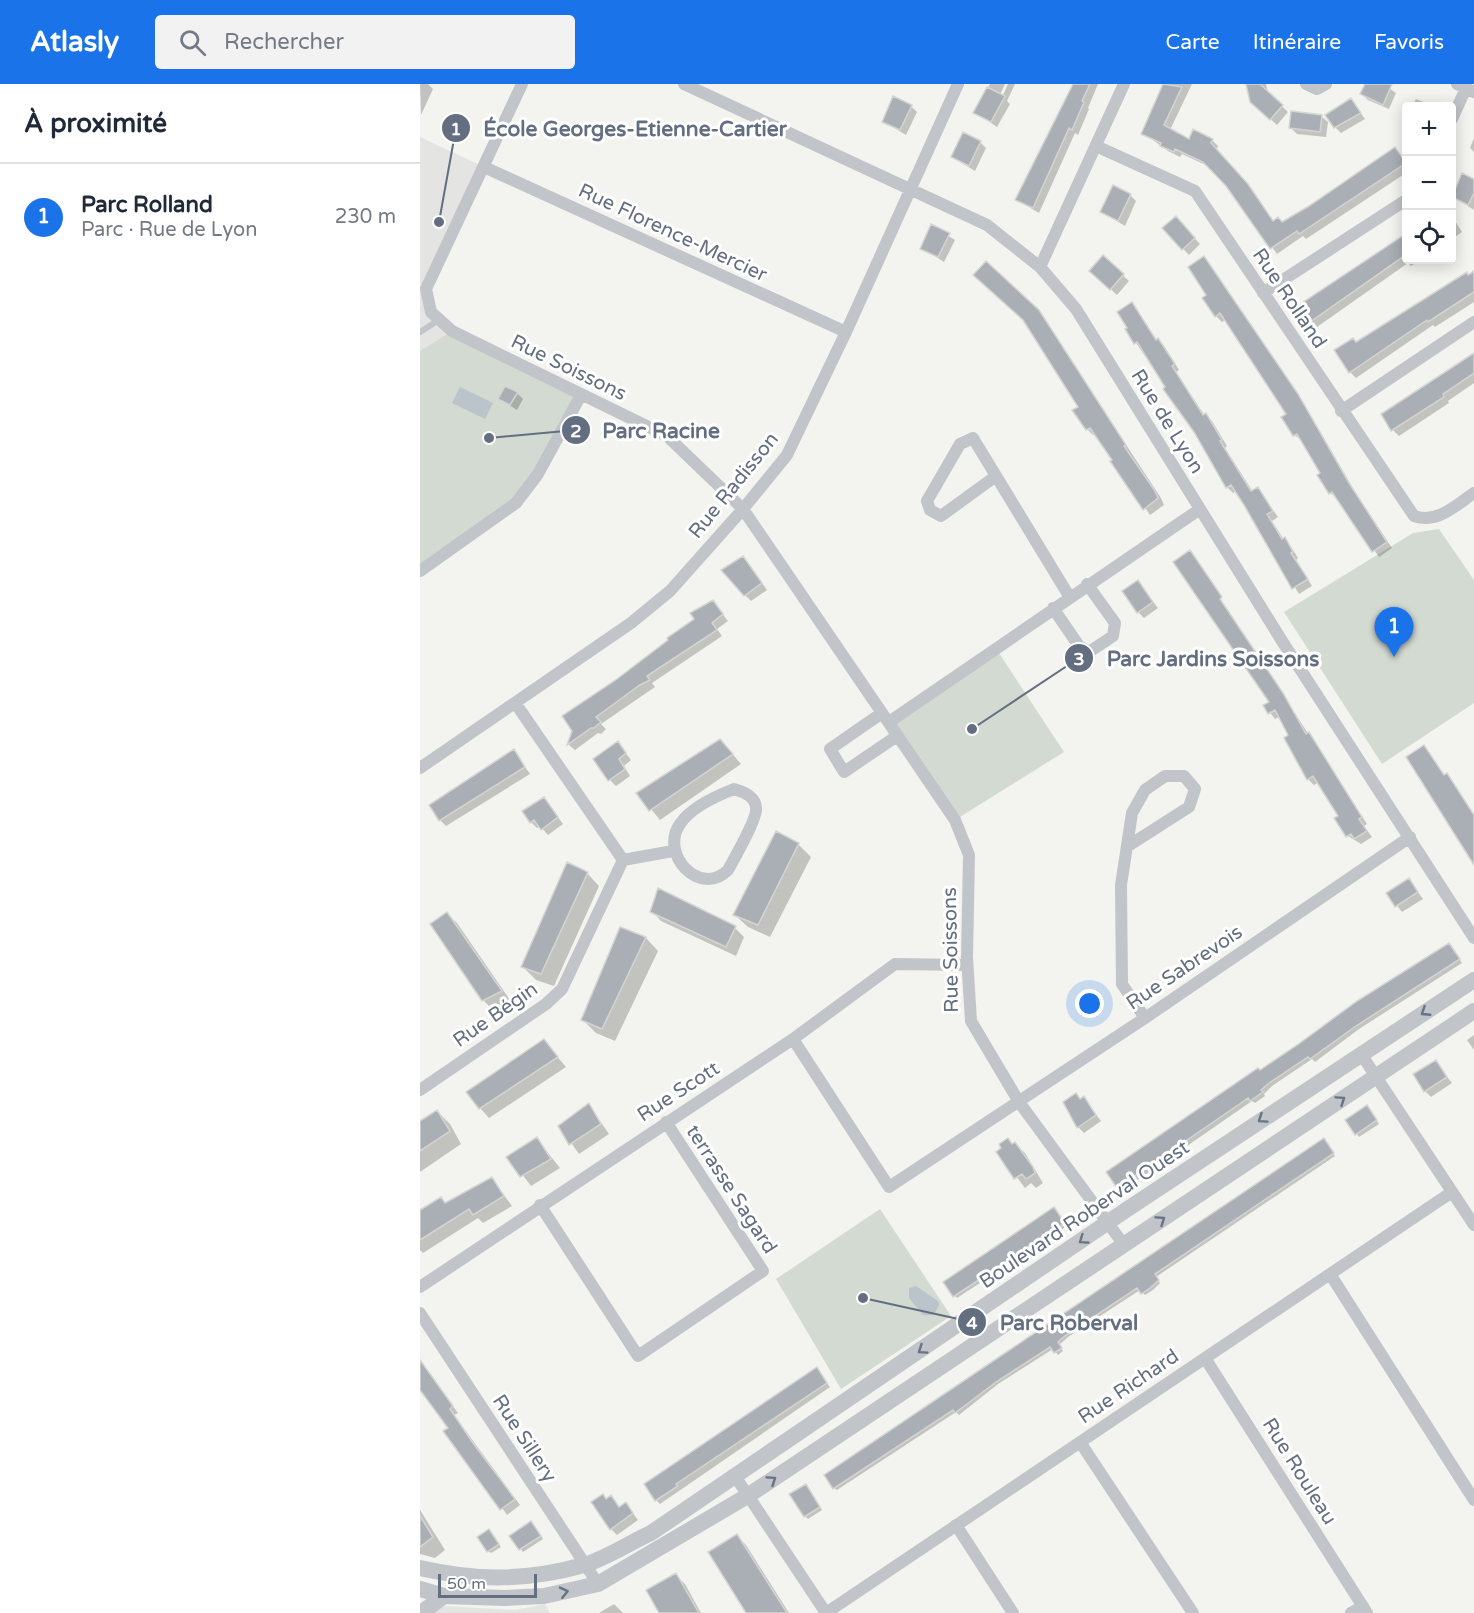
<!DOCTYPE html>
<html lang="fr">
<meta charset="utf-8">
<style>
:root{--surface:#fff;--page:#f2f2f3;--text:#1f2937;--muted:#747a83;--line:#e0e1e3;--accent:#1a73e8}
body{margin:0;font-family:"Varela Round",sans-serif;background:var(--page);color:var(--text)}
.controls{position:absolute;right:18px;top:18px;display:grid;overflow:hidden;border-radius:6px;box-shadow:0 3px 15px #0003}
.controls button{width:54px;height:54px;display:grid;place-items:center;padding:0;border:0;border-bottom:2px solid var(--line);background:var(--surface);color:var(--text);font:30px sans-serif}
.scale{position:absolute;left:18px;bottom:15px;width:99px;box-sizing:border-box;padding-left:6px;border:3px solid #636f80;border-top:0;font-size:16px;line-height:21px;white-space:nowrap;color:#636f80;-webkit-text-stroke:4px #fff;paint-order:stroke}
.you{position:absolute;left:670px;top:920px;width:21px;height:21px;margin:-15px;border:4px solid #fff;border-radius:50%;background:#1a73e8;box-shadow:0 0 0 9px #1a73e833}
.badge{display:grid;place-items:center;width:39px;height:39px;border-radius:50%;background:var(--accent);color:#fff;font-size:20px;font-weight:700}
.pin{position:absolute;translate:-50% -50px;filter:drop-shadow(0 2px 3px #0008)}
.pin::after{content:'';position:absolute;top:32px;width:21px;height:18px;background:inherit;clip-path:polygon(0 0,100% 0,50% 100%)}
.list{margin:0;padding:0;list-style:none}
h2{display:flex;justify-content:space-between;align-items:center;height:78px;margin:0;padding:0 24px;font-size:26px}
h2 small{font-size:20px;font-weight:400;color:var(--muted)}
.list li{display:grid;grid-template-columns:39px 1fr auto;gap:18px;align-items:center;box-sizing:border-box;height:108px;padding:0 24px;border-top:2px solid var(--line)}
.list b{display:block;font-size:22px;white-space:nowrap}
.list p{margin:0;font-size:20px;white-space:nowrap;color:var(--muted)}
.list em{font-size:20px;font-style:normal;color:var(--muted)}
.icon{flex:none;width:33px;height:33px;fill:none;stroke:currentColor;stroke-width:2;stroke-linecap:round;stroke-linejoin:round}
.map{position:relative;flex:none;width:1054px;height:1529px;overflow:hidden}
header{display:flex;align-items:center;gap:36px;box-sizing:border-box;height:84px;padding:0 30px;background:var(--accent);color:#fff}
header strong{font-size:28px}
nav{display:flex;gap:33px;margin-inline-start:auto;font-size:21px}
.search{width:420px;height:54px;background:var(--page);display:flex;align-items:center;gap:15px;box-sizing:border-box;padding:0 21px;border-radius:6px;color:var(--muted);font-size:22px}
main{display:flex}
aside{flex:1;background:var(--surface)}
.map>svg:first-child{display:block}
</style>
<header>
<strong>Atlasly</strong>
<div class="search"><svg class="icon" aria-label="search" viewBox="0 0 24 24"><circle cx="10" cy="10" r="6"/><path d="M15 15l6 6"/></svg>Rechercher</div>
<nav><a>Carte</a><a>Itinéraire</a><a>Favoris</a></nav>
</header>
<main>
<aside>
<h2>À proximité<small></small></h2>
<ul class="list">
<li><span class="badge">1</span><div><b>Parc Rolland</b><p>Parc · Rue de Lyon</p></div><em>230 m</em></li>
</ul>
</aside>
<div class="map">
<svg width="1054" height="1529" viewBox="0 0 1054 1529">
<rect width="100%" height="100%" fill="#f3f4ef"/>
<path fill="#e4e4e3" d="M0,53L64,83L6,205L11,228L32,247L0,267Z
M125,1520L130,1529H12L25,1522L95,1526Z"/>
<path fill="#d3dad1" d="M32,247L161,311L96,419L0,487V267Z
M1019,445L1054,496V619L962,680L864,528L993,449Z
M577,566L644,668L535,736L469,638Z
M460,1125L531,1232L421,1305L356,1195Z"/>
<path fill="#bac4ca" d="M40,303L73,319L65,335L32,319Z
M496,1202L518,1217L519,1221L514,1231H503L489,1214V1204Z"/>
<path fill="#0003" d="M0,0H8L13,5L1,31Z
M570,0H585L577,17L580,18L588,0H595L587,17L590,20L577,43L555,28Z
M655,0H678L668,24L669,25L658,51L655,49L619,129L597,116Z
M746,0H772L750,46L769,57L792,56L798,62L796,67L834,108L854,138L863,139L975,65L986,79V89L886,155L883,152L857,170L807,101L790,83L762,70L760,73L748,67L723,49Z
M827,0H846L848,9L868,28L857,41L838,24Z
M946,0H963L976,9L969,25L948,16L942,10Z
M996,15L1011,21L1013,22H992Z
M931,16L945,35L921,49L915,43Z
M491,22L497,28L486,51L464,38Z
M901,32L908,38L906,53L877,50L870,43Z
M1054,54V68L1050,64Z
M560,58L566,64L555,87L532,73Z
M1042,91L1054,97V126L1032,112Z
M710,111L716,117L705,142L682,128Z
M1032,132L1042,148L1032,155Z
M756,134L780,160L769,171L744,145Z
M512,142L535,156L524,178L502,164Z
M986,151V176H1001L991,182L988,179L897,243L891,237Z
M683,173L709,197L697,211L671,187Z
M784,174L883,318L934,406L972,464L959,473L918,414L910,409L899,392L903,390L882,356L874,351L863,333L868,330L806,235L802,238L796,232L788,211Z
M1054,188V218L1015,243L1013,241L936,294L930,288L916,267L937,259Z
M711,220L737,257L744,262L759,286L756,288L785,332L792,337L807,362L805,364L833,408L838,405L858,433L852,437L864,456L870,461L878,474L876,476L892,502L879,510L825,421L816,407L813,409L807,403L747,304L716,259L699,228Z
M618,227L741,414L744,421L730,431L676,350L673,351L667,345L655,326L660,323Z
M1054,270V299L1028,317L1029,319L979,352L973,346Z
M97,309L103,315L97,326L80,315Z
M770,468L947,740L944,742L952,753L941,760L928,752L920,732L899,698L894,701L888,695L860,632L855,635L845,622L851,618Z
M329,480L347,506L331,517L325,511Z
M718,498L738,524L724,534L718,528Z
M298,524L308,537L297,545L302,552L232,599L235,603L181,640L186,645L181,650L178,649L155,666L149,661L154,647L198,597L276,535Z
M198,659L211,676L204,682L210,692L196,702L190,696Z
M309,666L321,680L240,736L218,709Z
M94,667L110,690L26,742L20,736Z
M129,721L143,740L128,751L120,742L117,744L111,738Z
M378,760L391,773L350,853L328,843L315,831Z
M167,789L179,802L134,902L116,896L103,883Z
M989,796L1003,815L982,828L968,810Z
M232,827L315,844L324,853L316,872L241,837Z
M27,830L37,839L90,916L72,925L63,916Z
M201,844L226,854L238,867L195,957L176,949L163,936Z
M1029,860L1042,879L939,945L895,978L892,975L852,1002L844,1010L845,1012L835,1019L832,1017L702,1107L698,1103L688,1088Z
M1054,951V966L1047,956Z
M124,957L146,983L69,1034L60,1024Z
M1015,978L1032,999L1011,1013L1005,1007Z
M663,1014L681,1037L664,1049L658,1043L661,1016Z
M169,1021L189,1050L159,1070L140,1043Z
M949,1025L959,1040L939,1053L927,1036Z
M17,1027L30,1040L41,1060L0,1088V1039Z
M117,1055L140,1084L111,1102L89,1073Z
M906,1059L915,1072L736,1193L740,1199L733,1206L725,1211L720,1206L648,1253L639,1261L643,1267L638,1271L633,1265L578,1300L539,1331L536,1328L417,1406L414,1404Z
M595,1060L605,1069L623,1099L616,1104L611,1099L605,1104L578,1068Z
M72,1095L92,1122L63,1139L58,1134L3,1169L0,1166V1128L26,1120Z
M636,1127L647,1142L537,1214L535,1212Z
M0,1278L38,1329L34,1331L100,1421L87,1431L0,1304Z
M396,1285L410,1303L240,1420L236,1416Z
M388,1404L402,1426L388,1435L385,1432Z
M183,1412L187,1416L191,1413L200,1424L206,1420L218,1436L197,1451L191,1445Z
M0,1426L25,1466L15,1474L0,1470Z
M114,1441L123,1455L103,1468L91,1452Z
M71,1449L81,1463L71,1469L68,1467Z
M317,1452L326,1461L369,1529H328Z
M255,1491L265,1500L281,1529H241Z
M194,1520L203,1529H179Z"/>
<path fill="#aaafb5" stroke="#d4d5d2" stroke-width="1.5" d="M653,0H670L662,17L664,18L652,46L649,44L613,124L595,116Z
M743,0L762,3L744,41L769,55L773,45L793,55L791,59L828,100L853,137L858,133L862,138L889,122L975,63L986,79L879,150L877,147L850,165L806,102L783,78L755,65L754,68L740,62L741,59L721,50Z
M826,0H840L863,21L850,36L830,18Z
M945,0H972L963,21L940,10Z
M567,3L585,12L571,38L553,29Z
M473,12L492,21L480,46L462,38Z
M931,14L941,29L914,44L905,31Z
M871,27L902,31L900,48L869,44Z
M543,48L561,57L549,82L531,73Z
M1042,89L1054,95V109L1048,121L1032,113Z
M693,101L711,110L698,137L680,128Z
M756,132L775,154L762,166L742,144Z
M511,140L530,149L518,173L500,165Z
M987,149V170L890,238L879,221Z
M683,171L704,190L690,206L669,187Z
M784,172L878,310L929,399L967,458L952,468L912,408L909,410L897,391L900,389L877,350L873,352L861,333L866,330L800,229L795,233L782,214L786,211L768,183Z
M566,177L619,226L706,361L704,362L735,407L738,414L723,426L690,377L692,376L670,344L666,346L652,326L658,323L603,236L553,191Z
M1054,187V208L1008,238L1007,236L929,289L914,266L933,254L936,258L1047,188L1048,191Z
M712,218L736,256L738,254L755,280L752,282L783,331L786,329L802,356L800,357L831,407L838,403L853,427L847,430L862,455L865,453L873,468L871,469L888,495L872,505L824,421L811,401L806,404L774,348L743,305L745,303L717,258L714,260L705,245L707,244L697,228Z
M1054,269V289L1023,310L1024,313L971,347L961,330Z
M85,302L98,308L90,321L78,315Z
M770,466L802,513L800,515L863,609L886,650L889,648L942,733L939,735L947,747L934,755L931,750L926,753L914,734L918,732L893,692L887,696L864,654L868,651L855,626L848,630L843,621L849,618L753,478Z
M323,472L342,499L324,512L301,486Z
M718,496L733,518L717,529L702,507Z
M293,516L303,530L292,539L297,546L227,592L230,596L220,601L176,633L181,638L174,644H171L147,661L152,647L142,632L197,595L248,556L247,554L274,535L270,529Z
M300,655L313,670L229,727L216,709Z
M198,657L206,669L199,675L205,685L188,697L173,675Z
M1004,661L1024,691L1027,689L1054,731V781L986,673Z
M94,665L105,683L19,737L9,721Z
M124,713L138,733L121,746L114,736L110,739L102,727Z
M356,747L379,759L338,841L313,831Z
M147,778L168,788L121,890L101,883Z
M989,794L998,808L975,823L966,809Z
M238,804L316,842L306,863L230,828Z
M27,828L82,907L62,917L10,840Z
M200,843L226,853L182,945L161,936Z
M1029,859L1040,875L936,942L890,975L888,973L849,999L841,1006L843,1008L830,1017L828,1014L821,1019L697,1104L686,1088L838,984L840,986L880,959L937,917Z
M124,955L138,973L59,1025L46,1008Z
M1016,976L1027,993L1004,1008L993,990Z
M656,1009L660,1015L664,1012L676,1031L657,1044L643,1018Z
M169,1019L181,1040L149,1061L138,1042Z
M947,1021L957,1036L935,1051L925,1036Z
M17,1026L30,1047L0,1067V1037Z
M117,1053L131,1075L100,1093L86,1073Z
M588,1054L592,1060L595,1058L613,1083L615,1089L606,1095L602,1090L594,1095L576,1068L581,1064L579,1060Z
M904,1054L914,1069L735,1190L739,1196L730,1204L721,1210L717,1204L646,1251L638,1258L642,1264L634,1269L630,1263L576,1298L535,1329L533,1326L413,1405L404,1391Z
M72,1093L84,1112L53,1131L49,1125L0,1156V1126L21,1113L25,1119Z
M634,1123L645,1139L533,1213L523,1198Z
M0,1276L33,1322L30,1325L53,1359L95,1415L80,1426L23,1347L28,1344L0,1306Z
M397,1283L407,1299L256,1400L258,1402L235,1417L224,1400Z
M386,1400L400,1423L384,1433L369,1410Z
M183,1410L186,1415L191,1411L199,1423L206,1418L213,1429L190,1446L171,1418Z
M0,1432L13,1453L0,1463Z
M111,1437L121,1452L99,1466L89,1452Z
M69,1445L79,1460L67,1468L57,1453Z
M317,1450L367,1529H326L288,1468Z
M256,1489L279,1529H239L226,1506Z"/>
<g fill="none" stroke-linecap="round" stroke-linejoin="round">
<path stroke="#c1c4c8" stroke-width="6" d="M0,248L19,236"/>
<path stroke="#c1c4c8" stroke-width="12" d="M102,0L6,205L11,228L32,247L247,352L323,425L535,736L549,771L547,873L551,937L599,1018L704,1161
M264,0L567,141L620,183L656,225L862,557L1054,854
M886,0L897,5L906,0
M1037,0L1054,8
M1032,35L1046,4
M676,62L775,107L994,432C1017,440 1035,422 1054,409
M64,83L426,248
M620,183L704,0
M843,209L986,116
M921,327L1054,238
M576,392L521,432L510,426L507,417L540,360L553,354L649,512
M0,487L96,419L118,390L161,311
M633,524L659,562L669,568L693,552L695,539L667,500
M462,629L410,665L424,688L477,652
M469,638L780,425
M0,684L211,539L250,507L323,425L367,371L426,248L538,0
M314,705C324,708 337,713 336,726C336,737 314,775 308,786C280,814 239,770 260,740C271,723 296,712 314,705Z
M708,762L769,723L775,705L764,692H745L725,706L712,729L701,801L702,900L725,934
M203,776L253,767
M373,955L469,1103L725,934L990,753
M941,970L1054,1141
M0,1006L126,920L142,905L203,776L96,620
M120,1121L218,1272L343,1187L246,1038
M910,1190L1054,1416
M0,1203L373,955L475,880L547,881
M0,1229L178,1500
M785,1274L947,1529
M660,1358L773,1529
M315,1392L406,1529
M536,1441L593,1529
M406,1529L1032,1108
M931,1529L943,1522"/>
<path stroke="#c1c4c8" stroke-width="16" d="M0,1484C57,1497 107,1497 164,1481C187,1474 209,1459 231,1449L706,1126L1054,896
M0,1505L24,1512L85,1514L124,1512L178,1500L329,1411L1054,927
M1,1529L24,1512"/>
</g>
<defs><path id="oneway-chevron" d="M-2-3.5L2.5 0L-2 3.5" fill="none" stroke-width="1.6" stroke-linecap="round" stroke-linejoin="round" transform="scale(1.5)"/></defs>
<g stroke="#687384">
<use href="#oneway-chevron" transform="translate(1005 928) rotate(147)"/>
<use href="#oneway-chevron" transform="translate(921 1016) rotate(-34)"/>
<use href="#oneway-chevron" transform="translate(842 1035) rotate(146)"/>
<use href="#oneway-chevron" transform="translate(741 1136) rotate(-34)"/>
<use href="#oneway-chevron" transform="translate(663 1156) rotate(145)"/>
<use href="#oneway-chevron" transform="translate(502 1266) rotate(146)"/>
<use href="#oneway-chevron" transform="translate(352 1396) rotate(-34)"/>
<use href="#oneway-chevron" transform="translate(144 1508) rotate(-13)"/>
</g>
<g text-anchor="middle" stroke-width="6" stroke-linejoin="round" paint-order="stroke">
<g font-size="20" fill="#636f80" stroke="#fff">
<text transform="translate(253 148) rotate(25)" y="7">Rue Florence-Mercier</text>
<text transform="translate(870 214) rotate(56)" y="7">Rue Rolland</text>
<text transform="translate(149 283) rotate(26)" y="7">Rue Soissons</text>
<text transform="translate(748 337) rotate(58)" y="7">Rue de Lyon</text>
<text transform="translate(313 401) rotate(-51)" y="7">Rue Radisson</text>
<text transform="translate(530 866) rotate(-91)" y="7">Rue Soissons</text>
<text transform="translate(764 883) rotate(-34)" y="7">Rue Sabrevois</text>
<text transform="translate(75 930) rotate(-35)" y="7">Rue Bégin</text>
<text transform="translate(258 1007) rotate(-33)" y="7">Rue Scott</text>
<text transform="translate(312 1105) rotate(57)" y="7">terrasse Sagard</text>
<text transform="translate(664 1130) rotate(-34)" y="7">Boulevard Roberval Ouest</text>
<text transform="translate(708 1302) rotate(-34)" y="7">Rue Richard</text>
<text transform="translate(105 1354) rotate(57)" y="7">Rue Sillery</text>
<text transform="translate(880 1387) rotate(58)" y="7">Rue Rouleau</text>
</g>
</g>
<path fill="none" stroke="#636f80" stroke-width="2" d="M19 138L36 44M69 354L156 346M552 645L659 574M443 1214L552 1238"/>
<g fill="#636f80" stroke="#fff" stroke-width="2">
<circle cx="19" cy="138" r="6"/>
<circle cx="69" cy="354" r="6"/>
<circle cx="552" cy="645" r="6"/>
<circle cx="443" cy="1214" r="6"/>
<circle cx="36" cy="44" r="15"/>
<circle cx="156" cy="346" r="15"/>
<circle cx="659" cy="574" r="15"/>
<circle cx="552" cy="1238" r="15"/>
</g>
<g font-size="18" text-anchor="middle" font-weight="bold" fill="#fff">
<text x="36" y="51">1</text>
<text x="156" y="353">2</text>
<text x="659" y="581">3</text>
<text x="552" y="1245">4</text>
</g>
<g font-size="21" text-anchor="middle" font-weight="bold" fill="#636f80" stroke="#fff" stroke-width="6" stroke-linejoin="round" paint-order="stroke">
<text x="215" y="52">École Georges-Etienne-Cartier</text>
<text x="241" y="354">Parc Racine</text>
<text x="793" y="582">Parc Jardins Soissons</text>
<text x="649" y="1246">Parc Roberval</text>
</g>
</svg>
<div class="controls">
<button>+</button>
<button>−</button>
<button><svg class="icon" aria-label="locate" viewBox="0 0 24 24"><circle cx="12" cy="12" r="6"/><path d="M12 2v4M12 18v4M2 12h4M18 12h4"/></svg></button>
</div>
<div class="scale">50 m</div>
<div class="you"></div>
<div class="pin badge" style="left:974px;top:573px">1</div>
</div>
</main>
